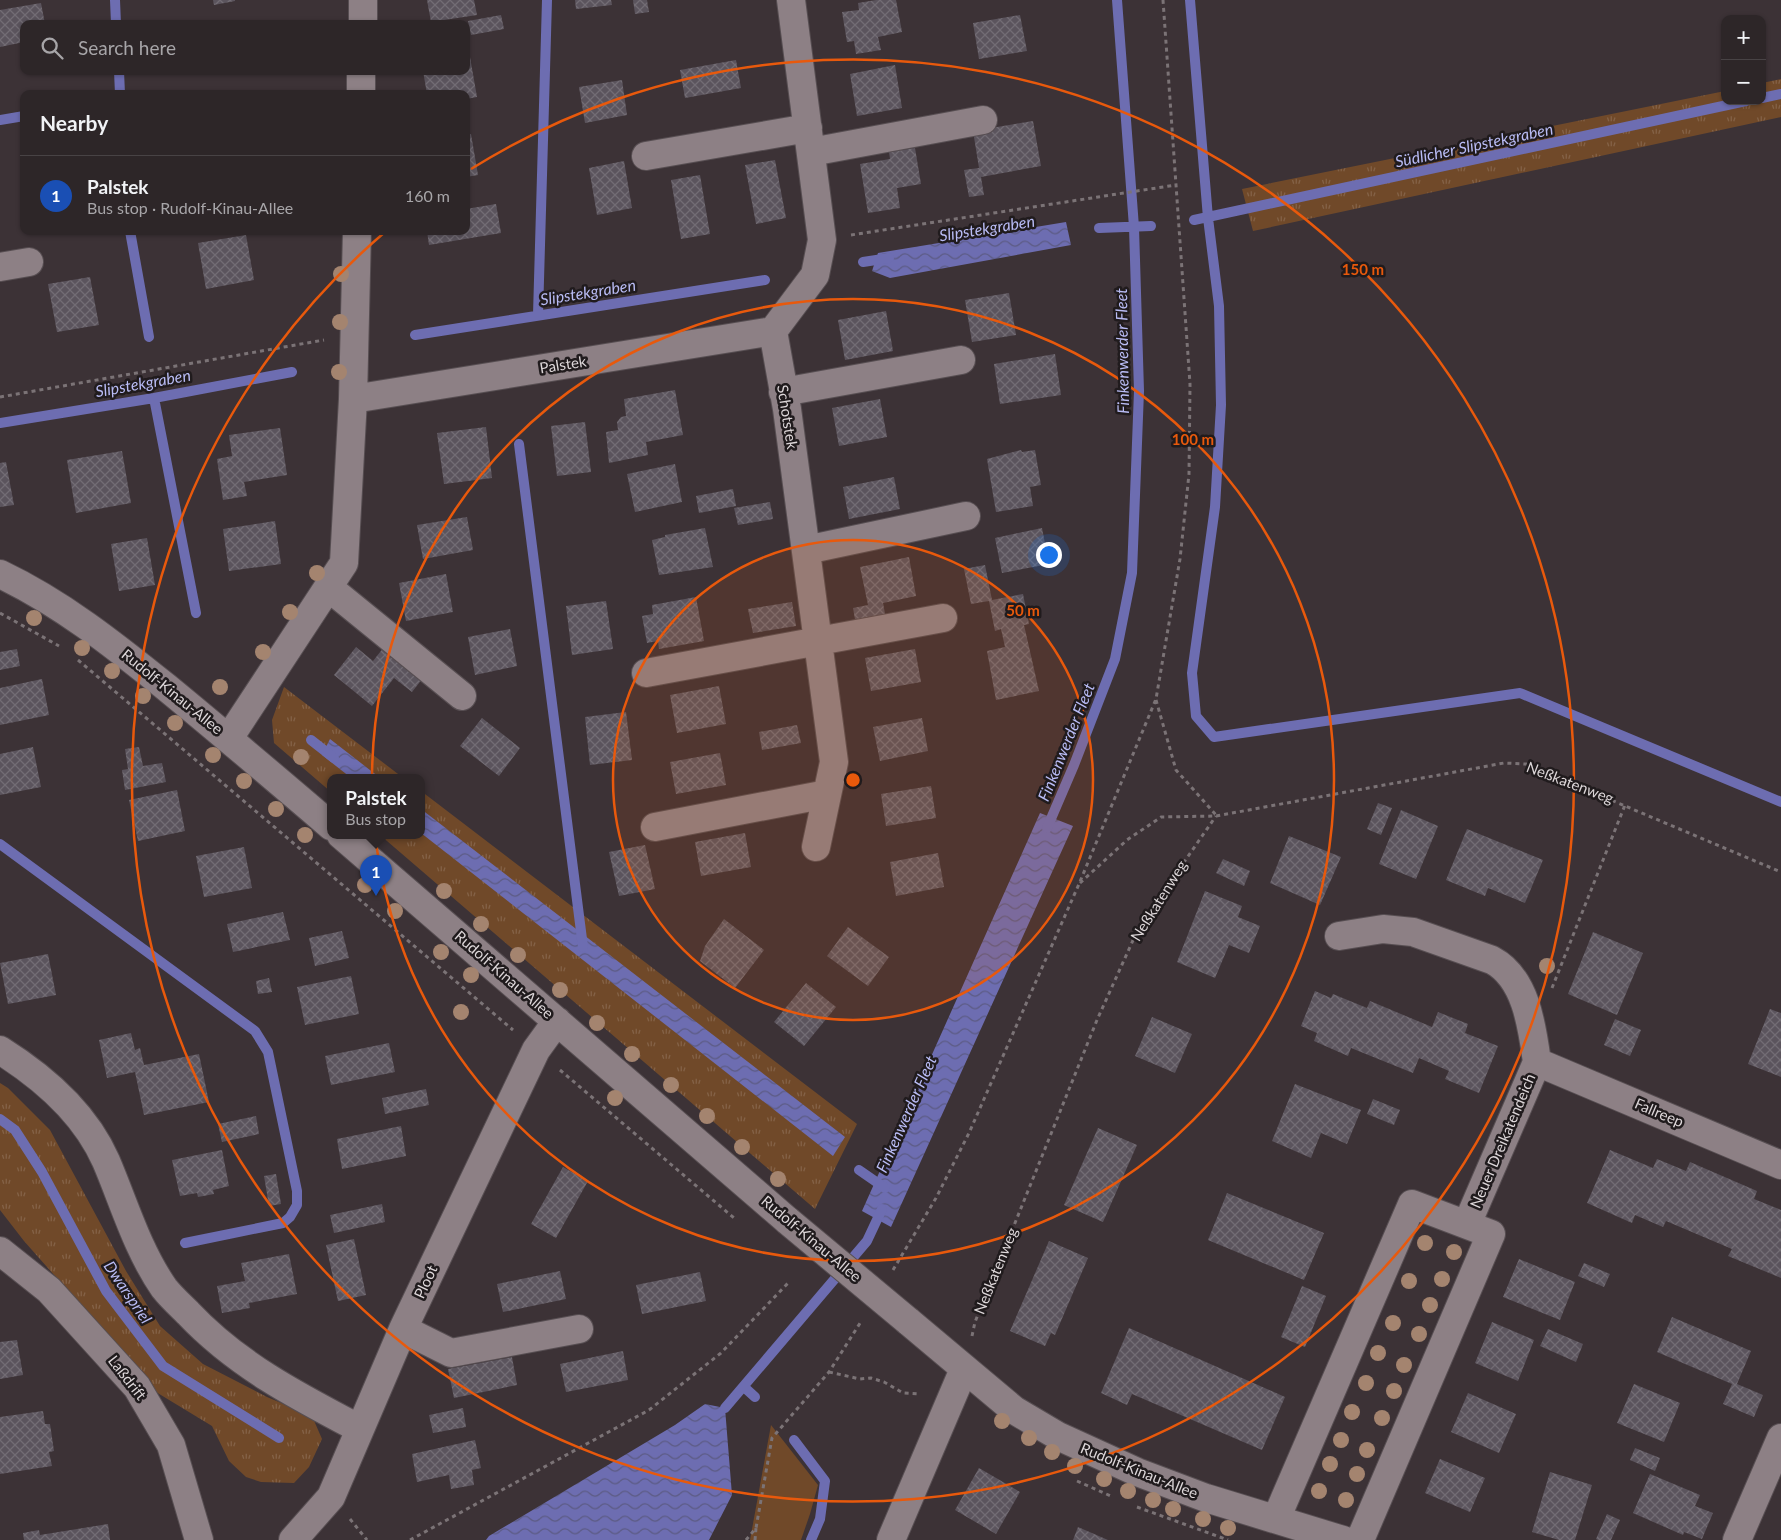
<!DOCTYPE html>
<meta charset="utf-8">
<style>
:root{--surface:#2d2628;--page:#352e30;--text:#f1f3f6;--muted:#a7a5a8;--line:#484345;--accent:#8abfa5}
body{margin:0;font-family:Lato,sans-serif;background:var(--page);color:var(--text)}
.controls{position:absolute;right:15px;top:15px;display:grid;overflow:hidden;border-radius:10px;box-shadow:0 1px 4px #0004}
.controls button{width:45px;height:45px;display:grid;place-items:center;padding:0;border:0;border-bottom:1px solid var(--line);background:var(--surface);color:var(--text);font:25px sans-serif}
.you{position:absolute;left:1048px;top:554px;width:18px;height:18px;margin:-12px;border:4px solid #fff;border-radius:50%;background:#1a73e8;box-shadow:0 0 0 8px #1a73e833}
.badge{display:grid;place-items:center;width:32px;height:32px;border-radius:50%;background:var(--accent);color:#fff;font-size:16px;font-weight:700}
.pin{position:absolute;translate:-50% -41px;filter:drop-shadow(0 1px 2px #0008)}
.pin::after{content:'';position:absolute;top:26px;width:18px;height:15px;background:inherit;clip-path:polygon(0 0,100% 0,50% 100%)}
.popup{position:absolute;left:327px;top:774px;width:98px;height:65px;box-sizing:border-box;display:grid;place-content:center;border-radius:10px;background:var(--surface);filter:drop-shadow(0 1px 4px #0005);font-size:16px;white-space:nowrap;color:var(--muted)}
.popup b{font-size:19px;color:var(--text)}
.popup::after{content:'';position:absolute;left:50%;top:100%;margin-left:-10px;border:10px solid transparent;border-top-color:var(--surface)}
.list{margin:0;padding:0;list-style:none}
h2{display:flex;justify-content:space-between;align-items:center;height:65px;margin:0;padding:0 20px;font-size:21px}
h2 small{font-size:16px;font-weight:400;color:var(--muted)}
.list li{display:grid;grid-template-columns:32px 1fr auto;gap:15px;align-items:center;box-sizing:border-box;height:80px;padding:0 20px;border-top:1px solid var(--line)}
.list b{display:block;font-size:19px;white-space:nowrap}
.list p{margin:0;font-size:16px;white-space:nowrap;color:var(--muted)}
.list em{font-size:16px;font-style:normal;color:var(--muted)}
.icon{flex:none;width:28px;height:28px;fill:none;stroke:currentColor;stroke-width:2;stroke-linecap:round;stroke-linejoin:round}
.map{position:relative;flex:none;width:1781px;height:1540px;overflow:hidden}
.search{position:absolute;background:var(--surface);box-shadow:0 1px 4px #0004;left:20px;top:20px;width:450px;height:55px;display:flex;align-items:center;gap:12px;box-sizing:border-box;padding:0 18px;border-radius:10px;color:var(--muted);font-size:19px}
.panel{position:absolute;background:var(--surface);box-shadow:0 1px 4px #0004;left:20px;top:90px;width:450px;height:145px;border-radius:10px}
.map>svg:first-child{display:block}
</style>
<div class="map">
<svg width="1781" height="1540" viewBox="0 0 1781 1540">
<defs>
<pattern id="grass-tufts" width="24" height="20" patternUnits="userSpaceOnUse" patternTransform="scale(1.25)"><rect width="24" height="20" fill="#704929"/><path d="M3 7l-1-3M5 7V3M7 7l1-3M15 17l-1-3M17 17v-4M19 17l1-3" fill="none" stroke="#846247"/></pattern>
<pattern id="water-waves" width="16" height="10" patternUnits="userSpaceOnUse" patternTransform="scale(1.25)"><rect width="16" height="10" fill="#6d6db1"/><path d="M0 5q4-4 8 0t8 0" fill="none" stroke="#5c5b84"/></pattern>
<pattern id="building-cross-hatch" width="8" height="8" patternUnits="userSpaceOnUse" patternTransform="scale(1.25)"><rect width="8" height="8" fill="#5b545d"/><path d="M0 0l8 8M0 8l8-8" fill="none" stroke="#726c74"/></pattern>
</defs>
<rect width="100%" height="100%" fill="#3c3236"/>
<path fill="url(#grass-tufts)" d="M1781,79V117L1253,231L1242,189L1725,91V101H1762V83Z
M284,687L402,777H331V792L274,743L272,720Z
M421,791L857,1124L815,1209L380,835H421Z
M0,1083L8,1088L50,1130L126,1271L160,1326L203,1364L267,1397L312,1416L322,1439L309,1467L294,1483L261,1482L246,1477L229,1461L212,1426L151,1389L124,1354L24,1241L0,1210Z"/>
<path fill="#704929" d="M771,1425L818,1485L810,1514L801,1540H750Z"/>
<path fill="url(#water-waves)" d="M1066,222L1071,245L890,278L872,271L878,253Z
M330,739L379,777H350L322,755Z
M421,809L845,1137L833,1156L421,833Z
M1040,813L1073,826L891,1227L862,1211Z
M705,1404L725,1408L732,1495L709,1540H486L489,1536L675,1425Z"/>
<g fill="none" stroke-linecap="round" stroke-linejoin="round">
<path stroke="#6d6db1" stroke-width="10" d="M115,0L116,24
M1190,0L1208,218L1219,306L1221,405L1215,507L1192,673L1196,716L1214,737L1520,693L1781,802
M119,71L120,94
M1762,98L1781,94
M0,120L24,116
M1194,220L1746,101
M1099,228L1151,226
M130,231L149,337
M863,262L889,258
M538,315L547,0
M415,335L765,280
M154,398L196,613
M0,423L154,398L292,372
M519,444L583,947
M311,740L334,758
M1047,828L1074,765L1115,659L1132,573L1139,391L1134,227L1117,0
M0,844L255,1031L268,1052L297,1191V1205L290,1217L283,1223L185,1243
M0,1119L15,1130L42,1172L106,1291L163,1366L279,1438
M859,1170L885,1188
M744,1387L755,1397
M725,1408L867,1241L882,1209
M794,1440L825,1481L820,1519L811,1540"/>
</g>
<path fill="url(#building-cross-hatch)" d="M213,0H235V1L214,5Z
M427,0H474L477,15L431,22Z
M575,0H611L612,5L576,9Z
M633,0H647L649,12L635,14Z
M876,0H896L902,32L878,37L881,50L856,54L854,41L847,42L842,12L859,10L858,3Z
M41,3L45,24H24V42L0,47V10Z
M501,15L504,29L471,35L468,21Z
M1020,15L1027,51L979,59L973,23Z
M470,57L477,97L466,99V94H427L423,71H466V58Z
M736,60L741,88L685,98L680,70Z
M895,65L902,108L857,116L850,74Z
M622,80L627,115L585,123L579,87Z
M1033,121L1041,166L981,177L984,195L969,197L964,170L979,168L973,131Z
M471,134L478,175L466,177V135Z
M915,148L921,184L897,188L900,208L868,213L860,164L890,159L889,152Z
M775,160L786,218L756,224L745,165Z
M624,161L632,208L597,215L589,168Z
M700,175L710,234L681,239L671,180Z
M496,204L501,233L429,245L427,231H466V209Z
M246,235L254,280L206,289L198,243Z
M90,277L99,325L57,332L48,284Z
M1009,293L1016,335L972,342L965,300Z
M886,311L893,351L845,360L838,320Z
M1055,354L1061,395L1000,404L994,364Z
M675,390L683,435L646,442L648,455L609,463L606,432L618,430L617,422L621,417L626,416L624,399Z
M880,399L887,437L839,446L832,408Z
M585,422L591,472L557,476L551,426Z
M486,427L492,478L444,484L437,433Z
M280,428L287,475L244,482L247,496L223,500L217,459L232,456L229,435Z
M1021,450L1022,452L1035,450L1041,485L1030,487L1033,506L996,512L987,459Z
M122,451L131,503L76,513L67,460Z
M6,462L14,505L0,507V463Z
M675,464L682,502L635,512L627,474Z
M894,477L900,509L849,519L843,487Z
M733,489L736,506L699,513L696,496Z
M770,502L773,519L738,525L734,508Z
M467,517L473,550L423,559L417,525Z
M275,521L281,564L229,571L223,529Z
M705,528L713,567L659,575L652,540L665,537V535Z
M1042,528L1049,564L1002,573L995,538Z
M147,538L155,585L119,591L111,544Z
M909,557L916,596L883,603L886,619L856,625L853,608L868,605L860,567Z
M985,565L992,600L1023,594L1029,624L1024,625L1039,691L996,700L987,651L1005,647L1001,629L995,631L989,601L971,604L964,569Z
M446,574L453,612L406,621L399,583Z
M696,597L704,641L659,649L658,641L647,643L642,616L653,614L652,605Z
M606,601L613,649L572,655L566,606Z
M792,602L796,626L753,633L748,609Z
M510,629L517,666L475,675L468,637Z
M356,647L373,661L384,647L423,678L412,692L394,678L372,706L334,675Z
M17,649L20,666L0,670V652Z
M915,649L921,682L871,691L865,658Z
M42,679L49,715L0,725V688Z
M719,686L726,724L677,733L670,695Z
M626,712L632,760L590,765L585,717Z
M482,718L520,748L499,776L460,746Z
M922,718L928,751L880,761L873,727Z
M797,725L801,743L762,750L759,732Z
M33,747L41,787L0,795V754Z
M139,747L143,766L162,763L166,782L125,790L122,770L128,769L125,749Z
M720,753L726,785L676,794L670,762Z
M931,786L936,818L886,826L881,794Z
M177,790L185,831L138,841L129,800Z
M1378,803L1392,808L1381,835L1367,829Z
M1401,810L1438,826L1416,879L1379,864Z
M1467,829L1543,860L1525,903L1488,888L1485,896L1446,880Z
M745,833L751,867L701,876L695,842Z
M1289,836L1341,857L1320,905L1270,883Z
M645,845L655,889L619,896L609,852Z
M244,847L252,888L204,897L196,856Z
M938,853L944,887L896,896L890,862Z
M1223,859L1250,871L1244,886L1216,873Z
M1205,891L1242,906L1238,917L1260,926L1249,953L1229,945L1215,978L1177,962Z
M283,912L290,940L233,952L227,924Z
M724,919L764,950L735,988L700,961L705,946Z
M848,927L889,957L868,986L827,956Z
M342,931L349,958L315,966L309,938Z
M1593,932L1643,953L1617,1015L1568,994Z
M48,954L56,995L8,1004L0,963Z
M351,976L359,1014L305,1025L297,987Z
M269,978L272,992L258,994L256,981Z
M806,983L836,1007L804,1046L774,1022Z
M1315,991L1331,998L1333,994L1367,1008L1370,1001L1432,1027L1438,1012L1468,1024L1465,1033L1498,1046L1479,1093L1445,1079L1449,1071L1419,1058L1413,1073L1351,1048L1348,1056L1314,1041L1317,1033L1301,1026Z
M1770,1009L1781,1013V1077L1748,1064Z
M1152,1017L1192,1034L1175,1073L1135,1056Z
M1615,1019L1641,1030L1630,1056L1604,1045Z
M131,1033L135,1050L140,1048L144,1065L199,1054L209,1102L144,1115L135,1072L107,1078L99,1040Z
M389,1043L395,1072L331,1085L325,1056Z
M1295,1084L1361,1110L1347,1144L1321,1133L1311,1158L1272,1141Z
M426,1089L429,1105L385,1114L382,1098Z
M1373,1099L1400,1110L1394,1125L1367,1114Z
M256,1116L259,1134L222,1142L218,1124Z
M401,1126L406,1156L342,1169L337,1139Z
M1098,1128L1137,1145L1103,1222L1064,1205Z
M222,1150L229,1186L213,1190L214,1194L198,1197L197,1193L180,1196L172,1160Z
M1610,1150L1653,1168L1657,1159L1686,1171L1690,1162L1757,1191L1754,1199L1781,1210V1278L1728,1256L1732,1249L1666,1221L1663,1227L1635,1215L1632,1223L1587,1203Z
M563,1167L588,1181L556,1238L531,1224Z
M276,1174L281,1204L269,1206L264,1176Z
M1227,1193L1324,1233L1304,1280L1208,1240Z
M382,1204L385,1222L334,1233L330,1215Z
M354,1239L366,1295L338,1301L326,1245Z
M1049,1241L1088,1258L1055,1335L1051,1333L1045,1346L1010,1331Z
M289,1254L297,1294L249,1303L250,1308L222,1313L217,1286L245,1281L241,1263Z
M1519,1259L1575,1282L1560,1320L1503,1297Z
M1584,1263L1610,1274L1604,1287L1578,1276Z
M560,1271L566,1299L503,1312L497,1284Z
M700,1272L706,1301L642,1314L636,1285Z
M1302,1286L1326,1296L1305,1347L1281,1337Z
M1672,1317L1751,1351L1737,1384L1763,1395L1754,1417L1723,1404L1732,1384L1657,1352Z
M1492,1322L1534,1340L1518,1381L1475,1363Z
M1129,1328L1285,1397L1262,1450L1132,1394L1127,1405L1101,1393Z
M1548,1329L1583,1344L1576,1362L1540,1346Z
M17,1340L23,1375L0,1379V1342Z
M623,1351L628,1380L566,1392L560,1364Z
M512,1357L517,1385L454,1398L448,1369Z
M1634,1384L1680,1403L1664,1442L1617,1423Z
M1468,1393L1516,1414L1499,1453L1451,1432Z
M463,1408L466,1427L433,1433L429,1415Z
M43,1411L45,1424H50L54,1451L49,1452L52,1466L0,1474V1417Z
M475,1440L481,1468L472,1470L474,1485L451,1489L449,1475L417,1482L412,1454Z
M1635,1448L1660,1458L1655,1471L1630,1460Z
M1440,1459L1485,1478L1470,1512L1425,1493Z
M979,1468L1020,1492L996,1534L955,1510Z
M1550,1472L1592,1485L1575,1540H1559L1532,1532Z
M1650,1474L1700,1495L1695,1506L1713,1513L1702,1539L1684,1532L1683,1535L1633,1513Z
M1607,1514L1620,1520L1611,1540H1598L1596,1539Z
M108,1524L110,1540H24L23,1533L39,1530L40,1535Z
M1078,1527L1108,1540H1073Z"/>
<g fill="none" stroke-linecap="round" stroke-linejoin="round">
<g stroke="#574e52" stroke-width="30">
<path id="minor" d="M791,0L822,240L815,275L773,331L787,409L834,762L816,847
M363,24V0
M361,94V71
M811,152L983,120
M646,156L808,128
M0,267L29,262
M783,392L961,360
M353,399L773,331
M806,550L966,516
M0,574C61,603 114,645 166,687C222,733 276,779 331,826
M328,587L462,696
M646,673L943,618
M229,738L344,563L353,399L357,231
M655,827L827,794
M341,835L788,1221
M1339,936L1383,929L1413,932L1492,960C1526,978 1532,1026 1537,1062L1467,1224
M0,1050C43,1077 85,1113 106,1161C124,1203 137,1249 164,1288C171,1297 180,1305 188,1313C237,1365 297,1396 360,1429
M1537,1062L1781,1165
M0,1251L49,1290L137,1387L171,1445L199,1540
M908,1321L1014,1410L1058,1436L1137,1472L1206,1498L1343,1540
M403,1329L451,1353L579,1329
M1276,1519L1412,1204L1491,1234L1360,1540
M293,1540L331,1497L403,1329L536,1050L557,1021
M891,1540L964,1369
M1737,1540L1781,1438"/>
</g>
<path stroke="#7b7376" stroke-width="3" stroke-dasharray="4 4" stroke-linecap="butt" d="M851,235L1176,185
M0,397L324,340
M0,613L59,646
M78,660L513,1030
M1156,700L1176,770L1216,815
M1080,883L1127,840L1161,817L1216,816L1504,763L1526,764L1781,872
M1552,988L1625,805
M560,1070L734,1218
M893,1270L936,1198L969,1133L1079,884L1156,699L1180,559L1189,474L1190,384L1163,0
M972,1336L975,1322L1097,1020L1139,927L1216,816
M829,1372L860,1379L871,1378L884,1382L903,1393L919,1394
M1077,1481L1113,1497
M1137,1507L1228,1540
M350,1519L367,1540
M410,1540L649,1410L721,1353L789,1282
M746,1540L756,1528L772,1438L829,1372L862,1320
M755,1540L756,1528"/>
<use href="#minor" stroke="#8d8085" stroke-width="28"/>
<g stroke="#574e52" stroke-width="30" stroke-linecap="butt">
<path id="minor-bridge" d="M788,1221L908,1321"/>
</g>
<use href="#minor-bridge" stroke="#8d8085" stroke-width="28"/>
</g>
<g fill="#a4846f">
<circle cx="341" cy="274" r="8"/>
<circle cx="340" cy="322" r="8"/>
<circle cx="339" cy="372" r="8"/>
<circle cx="317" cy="573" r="8"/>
<circle cx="290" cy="612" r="8"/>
<circle cx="34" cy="618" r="8"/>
<circle cx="82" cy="648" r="8"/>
<circle cx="263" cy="652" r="8"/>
<circle cx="112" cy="671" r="8"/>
<circle cx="220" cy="687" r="8"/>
<circle cx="143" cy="696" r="8"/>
<circle cx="175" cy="723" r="8"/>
<circle cx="213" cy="755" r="8"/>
<circle cx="301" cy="757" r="8"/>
<circle cx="244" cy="781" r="8"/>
<circle cx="276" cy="809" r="8"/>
<circle cx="305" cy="835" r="8"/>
<circle cx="365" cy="885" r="8"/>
<circle cx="444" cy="891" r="8"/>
<circle cx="395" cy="911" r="8"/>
<circle cx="481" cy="924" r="8"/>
<circle cx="441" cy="952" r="8"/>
<circle cx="518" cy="955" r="8"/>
<circle cx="1547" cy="966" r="8"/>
<circle cx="471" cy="975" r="8"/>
<circle cx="560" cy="990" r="8"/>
<circle cx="461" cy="1012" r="8"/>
<circle cx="597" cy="1023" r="8"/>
<circle cx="632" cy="1054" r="8"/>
<circle cx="671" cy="1085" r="8"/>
<circle cx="615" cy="1098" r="8"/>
<circle cx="707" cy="1116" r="8"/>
<circle cx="742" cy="1147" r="8"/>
<circle cx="778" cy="1179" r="8"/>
<circle cx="1425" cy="1243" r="8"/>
<circle cx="1454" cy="1252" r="8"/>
<circle cx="1442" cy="1279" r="8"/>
<circle cx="1409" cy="1281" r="8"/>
<circle cx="1430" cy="1305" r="8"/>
<circle cx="1393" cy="1323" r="8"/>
<circle cx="1419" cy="1334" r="8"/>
<circle cx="1378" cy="1353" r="8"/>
<circle cx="1404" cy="1365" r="8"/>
<circle cx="1366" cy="1383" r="8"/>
<circle cx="1394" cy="1391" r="8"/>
<circle cx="1352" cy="1412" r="8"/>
<circle cx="1382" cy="1418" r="8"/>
<circle cx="1002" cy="1421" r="8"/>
<circle cx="1029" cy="1438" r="8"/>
<circle cx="1341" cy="1440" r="8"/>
<circle cx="1367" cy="1450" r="8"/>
<circle cx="1052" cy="1452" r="8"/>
<circle cx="1330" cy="1464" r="8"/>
<circle cx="1075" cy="1466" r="8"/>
<circle cx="1357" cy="1474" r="8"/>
<circle cx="1104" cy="1479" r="8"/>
<circle cx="1128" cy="1491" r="8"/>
<circle cx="1319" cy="1491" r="8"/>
<circle cx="1153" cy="1500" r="8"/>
<circle cx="1346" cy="1500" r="8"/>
<circle cx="1173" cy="1509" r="8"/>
<circle cx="1203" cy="1519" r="8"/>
<circle cx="1228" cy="1528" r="8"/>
</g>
<circle cx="853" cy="780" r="240" fill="#e8590c" fill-opacity=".12"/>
<g fill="none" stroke="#e8590c" stroke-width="2.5">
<circle cx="853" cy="780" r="240"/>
<circle cx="853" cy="780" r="481"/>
<path d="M471 169A721 721 0 1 1 385 232"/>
</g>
<g text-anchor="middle" stroke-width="5" stroke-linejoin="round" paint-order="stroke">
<g font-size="15" fill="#ddd7d9" stroke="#201b1d">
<text transform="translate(563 365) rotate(-9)" y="5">Palstek</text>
<text transform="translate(787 417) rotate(81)" y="5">Schotstek</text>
<text transform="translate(172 692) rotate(39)" y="5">Rudolf-Kinau-Allee</text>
<text transform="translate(1570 783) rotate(21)" y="5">Neßkatenweg</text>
<text transform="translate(1159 901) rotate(-58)" y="5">Neßkatenweg</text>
<text transform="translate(504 975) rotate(41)" y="5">Rudolf-Kinau-Allee</text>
<text transform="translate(1659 1113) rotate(23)" y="5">Fallreep</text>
<text transform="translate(1503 1141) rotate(-67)" y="5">Neuer Dreikatendeich</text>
<text transform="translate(811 1239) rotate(40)" y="5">Rudolf-Kinau-Allee</text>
<text transform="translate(996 1271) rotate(-68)" y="5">Neßkatenweg</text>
<text transform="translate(426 1282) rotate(-65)" y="5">Ploot</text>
<text transform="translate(127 1378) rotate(52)" y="5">Laßdrift</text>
<text transform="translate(1139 1471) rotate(22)" y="5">Rudolf-Kinau-Allee</text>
</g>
<g font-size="16" font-style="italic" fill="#b9bcf5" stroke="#201b1d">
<text transform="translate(1474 145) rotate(-12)" y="6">Südlicher Slipstekgraben</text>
<text transform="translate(987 228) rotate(-9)" y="6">Slipstekgraben</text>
<text transform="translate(588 292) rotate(-9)" y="6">Slipstekgraben</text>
<text transform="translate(1122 351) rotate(-91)" y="6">Finkenwerder Fleet</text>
<text transform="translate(143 383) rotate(-10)" y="6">Slipstekgraben</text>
<text transform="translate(1066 742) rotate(-68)" y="6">Finkenwerder Fleet</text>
<text transform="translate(906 1114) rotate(-66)" y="6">Finkenwerder Fleet</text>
<text transform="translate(128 1292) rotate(56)" y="6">Dwarspriel</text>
</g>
</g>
<circle cx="853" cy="780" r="8" fill="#e8590c" stroke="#201b1d" stroke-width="2.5"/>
<g font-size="15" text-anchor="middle" font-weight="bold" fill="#e8590c" stroke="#201b1d" stroke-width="5" stroke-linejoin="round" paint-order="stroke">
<text x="1363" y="275">150 m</text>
<text x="1193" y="445">100 m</text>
<text x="1023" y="616">50 m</text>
</g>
</svg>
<div class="controls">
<button>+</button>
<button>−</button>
</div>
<div class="you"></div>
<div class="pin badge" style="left:376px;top:896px;background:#1a4fb4">1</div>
<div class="popup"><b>Palstek</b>Bus stop</div>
<div class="search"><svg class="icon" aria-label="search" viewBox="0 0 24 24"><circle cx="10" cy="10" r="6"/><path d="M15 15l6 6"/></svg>Search here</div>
<section class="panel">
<h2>Nearby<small></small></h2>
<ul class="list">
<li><span class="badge" style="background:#1a4fb4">1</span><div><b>Palstek</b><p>Bus stop · Rudolf-Kinau-Allee</p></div><em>160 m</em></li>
</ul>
</section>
</div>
